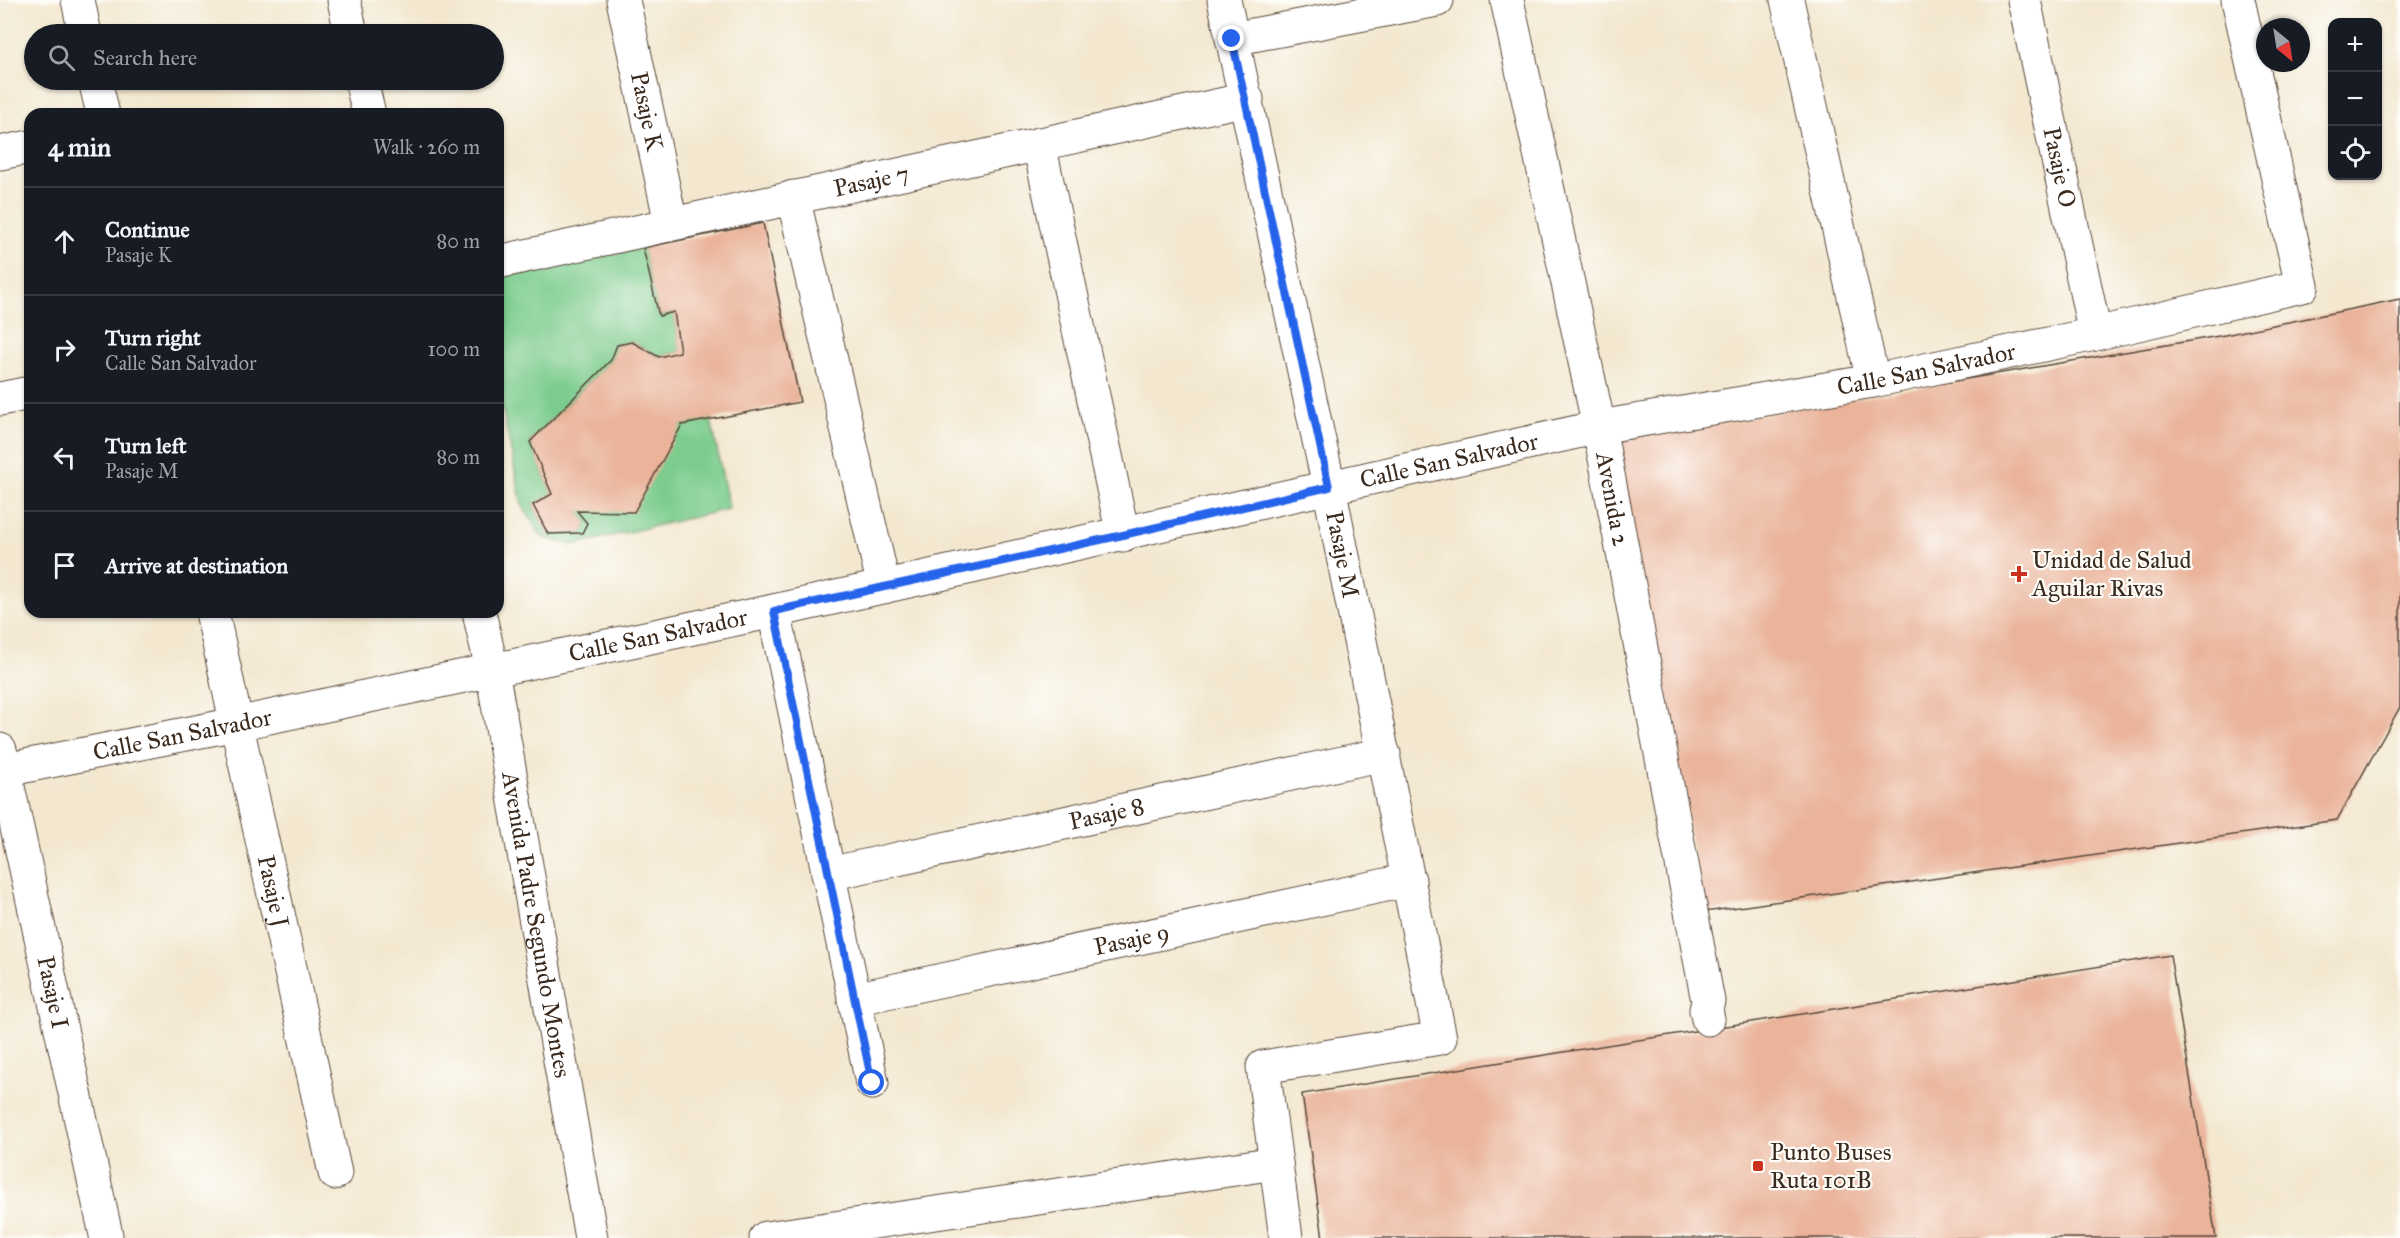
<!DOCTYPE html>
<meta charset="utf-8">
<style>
:root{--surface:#171b24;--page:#20242c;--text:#f1f3f6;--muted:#9ea1a6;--line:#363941}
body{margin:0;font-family:"IM FELL Great Primer",serif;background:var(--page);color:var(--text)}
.controls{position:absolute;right:18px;top:18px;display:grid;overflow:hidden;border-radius:12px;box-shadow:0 2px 4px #0004}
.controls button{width:54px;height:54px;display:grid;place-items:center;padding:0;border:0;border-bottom:2px solid var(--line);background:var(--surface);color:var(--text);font:30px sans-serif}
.compass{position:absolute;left:2256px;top:18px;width:54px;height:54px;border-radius:50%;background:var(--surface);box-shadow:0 2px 4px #0004;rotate:150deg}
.stop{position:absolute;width:18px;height:18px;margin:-14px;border:4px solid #2563eb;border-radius:50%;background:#fff}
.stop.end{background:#2563eb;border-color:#fff;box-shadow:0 2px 6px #0008}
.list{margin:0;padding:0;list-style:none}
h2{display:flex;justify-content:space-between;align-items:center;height:78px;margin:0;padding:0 24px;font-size:26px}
h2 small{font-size:20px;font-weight:400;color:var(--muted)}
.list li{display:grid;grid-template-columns:39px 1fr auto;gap:18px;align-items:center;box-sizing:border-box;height:108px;padding:0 24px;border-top:2px solid var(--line)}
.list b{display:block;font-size:22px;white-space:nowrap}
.list p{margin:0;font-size:20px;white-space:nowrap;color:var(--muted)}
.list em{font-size:20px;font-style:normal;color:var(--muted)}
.icon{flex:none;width:33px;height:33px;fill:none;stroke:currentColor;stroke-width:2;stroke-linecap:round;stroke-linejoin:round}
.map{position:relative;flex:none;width:2400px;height:1238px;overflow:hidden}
.search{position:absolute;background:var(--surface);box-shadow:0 2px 4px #0004;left:24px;top:24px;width:480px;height:66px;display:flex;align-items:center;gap:15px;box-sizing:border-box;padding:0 21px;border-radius:33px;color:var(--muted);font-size:22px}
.panel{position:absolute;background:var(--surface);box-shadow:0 2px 4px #0004;left:24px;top:108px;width:480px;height:510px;border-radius:18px}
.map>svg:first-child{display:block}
</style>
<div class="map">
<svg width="2400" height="1238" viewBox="0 0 2400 1238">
<rect width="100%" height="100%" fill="#fdfcf7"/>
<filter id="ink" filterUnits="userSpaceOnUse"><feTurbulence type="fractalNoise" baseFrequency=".0167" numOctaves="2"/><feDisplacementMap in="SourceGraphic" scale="12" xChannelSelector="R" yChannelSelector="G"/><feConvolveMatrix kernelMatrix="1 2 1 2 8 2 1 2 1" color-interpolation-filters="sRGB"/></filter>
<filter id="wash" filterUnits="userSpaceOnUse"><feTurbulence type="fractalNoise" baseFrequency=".008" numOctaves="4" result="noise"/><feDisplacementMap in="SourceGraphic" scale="24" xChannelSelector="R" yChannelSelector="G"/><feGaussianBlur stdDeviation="1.35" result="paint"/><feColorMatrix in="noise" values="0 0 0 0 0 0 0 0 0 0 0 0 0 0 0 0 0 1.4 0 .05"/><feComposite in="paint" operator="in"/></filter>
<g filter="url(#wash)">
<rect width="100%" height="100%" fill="#f3e7cf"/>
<path fill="#7bcc8e" stroke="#5b7b56" stroke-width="1.5" d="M643,248L659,316L674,312L680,352L659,357L632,342L617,345L611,360L530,442L552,494L533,505L548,534L582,533L587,523L577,511L682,425L711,419L729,509L572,545L542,537L522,505L498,387V277Z"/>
<g id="blocks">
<path fill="#eab39a" d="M763,223L800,402L682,425L634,512L577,511L587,523L582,533L548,534L533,505L552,494L530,442L611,360L617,345L632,342L659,357L680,352L674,312L659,316L643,248Z
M2400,299V707L2337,820L1705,912L1612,442L1814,405L2225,335Z
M2170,955L2216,1238H1323L1302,1094Z"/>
</g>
</g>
<g filter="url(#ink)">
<use href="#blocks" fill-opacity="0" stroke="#574639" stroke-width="1.5"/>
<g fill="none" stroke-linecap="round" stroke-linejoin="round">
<g stroke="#574639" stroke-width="35">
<g id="pedestrian">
<path d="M78,0L85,34"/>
<path id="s1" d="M623,0L671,223"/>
<path id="s2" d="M1224,0L1329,487L1440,1038L1263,1067L1286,1238"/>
<path d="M1787,0L1873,381"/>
<path id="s3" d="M2024,0L2095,334"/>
<path d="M2238,0L2302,286"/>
<path d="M1232,39L1437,0"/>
<path d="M95,80L103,114"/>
<path d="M1039,144L1123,535"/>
<path d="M0,153L30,147"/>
<path d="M793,197L884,587"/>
<path id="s4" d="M498,262L1247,99"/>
<path d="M0,399L30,393"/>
<path d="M774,611L872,1083"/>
<path id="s5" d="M212,612L335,1173"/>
<path id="s6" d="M0,750L106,1235"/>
<path id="s7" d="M828,874L1384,754"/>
<path id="s8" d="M854,999L1409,880"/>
<path d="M766,1238L1276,1163"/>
</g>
</g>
<g stroke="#574639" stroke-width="35">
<g id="minor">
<path d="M344,0L351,34"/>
<path id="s9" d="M1507,0L1599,427L1708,1001L1706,1010L1708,1019"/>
<path d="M361,80L369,114"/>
<path id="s10" d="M479,612L492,670L591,1238"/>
<path id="s11" d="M0,771L236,724L774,611L1599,427L1873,381L2095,334L2302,286"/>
</g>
</g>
<use href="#pedestrian" stroke="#fff" stroke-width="33"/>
<use href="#minor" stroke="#fff" stroke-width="33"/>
</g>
</g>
<g fill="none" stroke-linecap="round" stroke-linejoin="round" filter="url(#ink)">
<path stroke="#2563eb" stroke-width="8" d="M872,1083L774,611L1123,535L1329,487L1232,39"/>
</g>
<g fill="#c8321e" stroke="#fdfcf7" stroke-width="2">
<path d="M2016 565h6v6h6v6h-6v6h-6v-6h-6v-6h6z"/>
<rect x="1752" y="1160" width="12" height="12" rx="3"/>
</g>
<g text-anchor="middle" stroke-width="4.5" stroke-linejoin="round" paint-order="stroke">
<g font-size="24" fill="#3b2a1e" stroke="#fdfcf7">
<text dy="8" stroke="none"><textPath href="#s1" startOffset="114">Pasaje K</textPath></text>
<text dy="8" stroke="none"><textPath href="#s3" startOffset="171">Pasaje O</textPath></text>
<text dy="8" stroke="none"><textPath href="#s4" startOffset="382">Pasaje 7</textPath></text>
<text dy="8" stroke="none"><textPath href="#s11" startOffset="1968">Calle San Salvador</textPath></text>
<text dy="8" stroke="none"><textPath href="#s11" startOffset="1482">Calle San Salvador</textPath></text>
<text dy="8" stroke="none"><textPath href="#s9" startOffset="510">Avenida 2</textPath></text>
<text dy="8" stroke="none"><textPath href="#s2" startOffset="567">Pasaje M</textPath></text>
<text dy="8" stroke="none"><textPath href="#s11" startOffset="672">Calle San Salvador</textPath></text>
<text dy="8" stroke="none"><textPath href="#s11" startOffset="186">Calle San Salvador</textPath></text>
<text dy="8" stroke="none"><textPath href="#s7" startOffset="285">Pasaje 8</textPath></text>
<text dy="8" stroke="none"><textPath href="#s5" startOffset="286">Pasaje J</textPath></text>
<text dy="8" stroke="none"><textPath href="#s10" startOffset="318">Avenida Padre Segundo Montes</textPath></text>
<text dy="8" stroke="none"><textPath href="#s8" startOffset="284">Pasaje 9</textPath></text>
<text dy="8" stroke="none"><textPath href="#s6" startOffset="248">Pasaje I</textPath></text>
</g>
<g font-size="24" fill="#3b2a1e" stroke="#fdfcf7" text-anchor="start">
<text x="2032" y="568">Unidad de Salud<tspan x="2032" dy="28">Aguilar Rivas</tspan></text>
<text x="1770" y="1160">Punto Buses<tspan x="1770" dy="28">Ruta 101B</tspan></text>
</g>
</g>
</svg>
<div class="controls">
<button>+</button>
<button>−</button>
<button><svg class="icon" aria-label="locate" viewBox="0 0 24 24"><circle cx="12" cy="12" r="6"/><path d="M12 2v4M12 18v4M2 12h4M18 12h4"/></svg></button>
</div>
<svg class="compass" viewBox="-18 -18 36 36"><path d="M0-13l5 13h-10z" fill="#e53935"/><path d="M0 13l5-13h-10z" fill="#9ea1a6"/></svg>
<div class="stop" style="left:872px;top:1083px"></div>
<div class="stop end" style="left:1232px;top:39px"></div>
<div class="search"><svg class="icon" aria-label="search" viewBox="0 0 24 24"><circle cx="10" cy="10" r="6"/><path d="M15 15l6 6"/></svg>Search here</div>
<section class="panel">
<h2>4 min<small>Walk · 260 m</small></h2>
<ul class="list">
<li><svg class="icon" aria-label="ahead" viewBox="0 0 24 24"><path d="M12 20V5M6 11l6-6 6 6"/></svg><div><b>Continue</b><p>Pasaje K</p></div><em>80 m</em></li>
<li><svg class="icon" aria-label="right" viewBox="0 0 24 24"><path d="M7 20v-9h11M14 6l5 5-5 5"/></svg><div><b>Turn right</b><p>Calle San Salvador</p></div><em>100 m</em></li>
<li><svg class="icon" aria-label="left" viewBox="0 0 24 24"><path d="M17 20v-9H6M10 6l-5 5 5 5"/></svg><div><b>Turn left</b><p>Pasaje M</p></div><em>80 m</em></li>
<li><svg class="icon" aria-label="arrive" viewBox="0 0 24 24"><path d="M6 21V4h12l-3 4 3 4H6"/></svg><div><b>Arrive at destination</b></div></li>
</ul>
</section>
</div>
